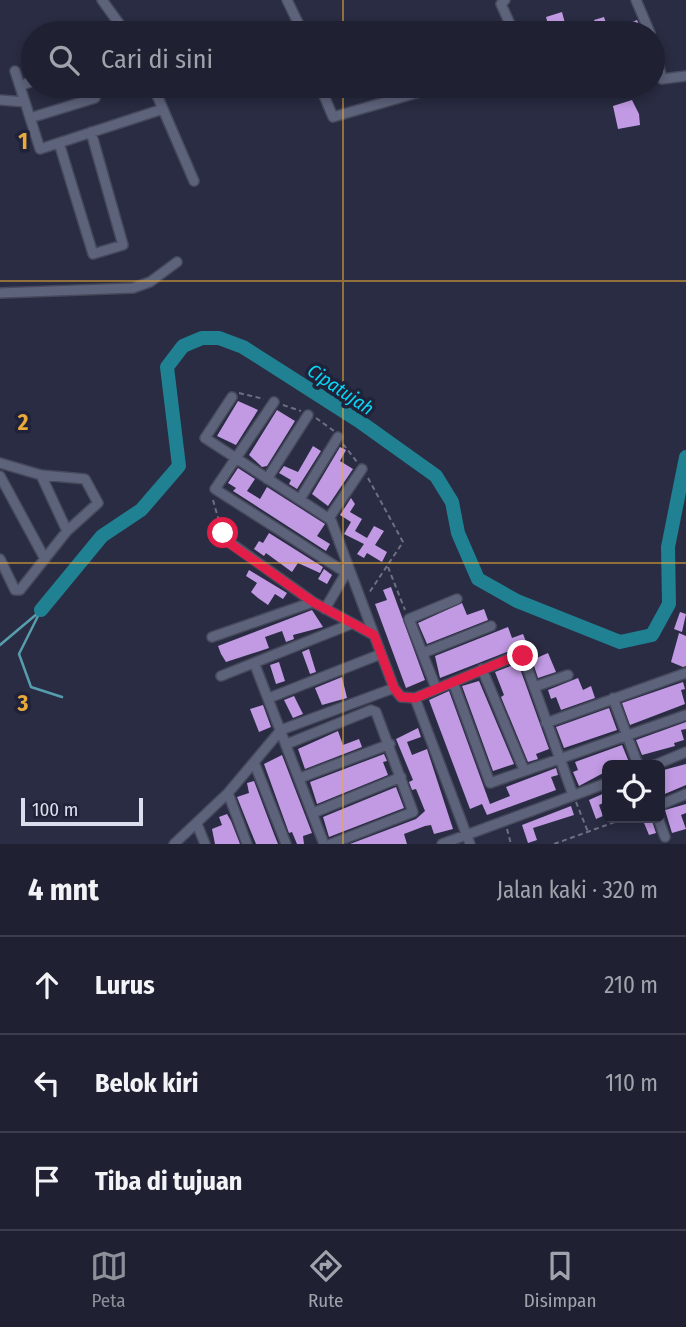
<!DOCTYPE html>
<html lang="id">
<meta charset="utf-8">
<style>
:root{--surface:#1f2132;--page:#27293a;--text:#f1f3f6;--muted:#a1a3ac;--line:#3c3e4d;--accent:#8c9099}
body{margin:0;font-family:"Fira Sans Condensed",sans-serif;background:var(--page);color:var(--text)}
.controls{position:absolute;right:21px;bottom:21px;display:grid;overflow:hidden;border-radius:10px;box-shadow:0 4px 10px #0003}
.controls button{width:63px;height:63px;display:grid;place-items:center;padding:0;border:0;border-bottom:2px solid var(--line);background:var(--surface);color:var(--text);font:35px sans-serif}
.scale{position:absolute;left:21px;bottom:18px;width:122px;box-sizing:border-box;padding-left:7px;border:4px solid #dbdeec;border-top:0;font-size:19px;line-height:24px;white-space:nowrap;color:#dbdeec;-webkit-text-stroke:5px #1f2238;paint-order:stroke}
.stop{position:absolute;width:21px;height:21px;margin:-16px;border:5px solid #e11d48;border-radius:50%;background:#fff}
.stop.end{background:#e11d48;border-color:#fff;box-shadow:0 2px 7px #0008}
.list{margin:0;padding:0;list-style:none}
h2{display:flex;justify-content:space-between;align-items:center;height:91px;margin:0;padding:0 28px;font-size:30px}
h2 small{font-size:23px;font-weight:400;color:var(--muted)}
.list li{display:grid;grid-template-columns:46px 1fr auto;gap:21px;align-items:center;box-sizing:border-box;height:98px;padding:0 28px;border-top:2px solid var(--line)}
.list b{display:block;font-size:26px;white-space:nowrap}
.list em{font-size:23px;font-style:normal;color:var(--muted)}
.icon{flex:none;width:38px;height:38px;fill:none;stroke:currentColor;stroke-width:2;stroke-linecap:round;stroke-linejoin:round}
.map{position:relative;flex:none;width:686px;height:844px;overflow:hidden}
.search{position:absolute;background:var(--surface);box-shadow:0 4px 10px #0003;left:21px;right:21px;top:21px;height:77px;display:flex;align-items:center;gap:18px;box-sizing:border-box;padding:0 24px;border-radius:38px;color:var(--muted);font-size:26px}
.sheet{height:385px;background:var(--surface)}
nav{display:flex;justify-content:space-around;align-items:center;box-sizing:border-box;height:98px;border-top:2px solid var(--line);background:var(--surface);font-size:19px;color:var(--muted)}
nav a{display:grid;justify-items:center;gap:4px}
nav .on{color:var(--accent)}
.map>svg:first-child{display:block}
</style>
<div class="map">
<svg width="686" height="844" viewBox="0 0 686 844">
<rect width="100%" height="100%" fill="#292c42"/>
<g fill="none" stroke-linecap="round" stroke-linejoin="round">
<path stroke="#589dad" stroke-width="2.5" d="M41,610L19,654L31,687L62,697
M0,645L38,613"/>
<path stroke="#208192" stroke-width="14" d="M41,610L102,536L141,510L179,466L167,367L183,346L202,338H219L243,347L359,421L436,476L452,502L458,533L478,579L517,601L620,642L652,635L669,604L668,547L686,457"/>
</g>
<path fill="#c19ae3" d="M562,12L566,27L550,31L546,17Z
M604,17L609,32L637,20L642,32L598,33L594,20Z
M632,100L639,114L640,125L618,129L613,106Z
M238,401L258,410L236,445L217,436Z
M277,410L295,421L267,466L262,467L249,455Z
M313,446L321,451L297,489L289,484L291,480L279,473L284,466L298,472Z
M340,447L346,450L340,461L353,469L328,506L312,494Z
M238,468L255,479L247,491L260,499L267,487L325,524L317,536L330,544L326,551L233,491L236,488L228,483Z
M351,498L355,504L350,512L362,519L355,531L367,538L374,526L384,531L375,545L387,552L382,562L367,553L364,558L357,554L364,544L344,534L351,522L340,515Z
M269,533L323,567L320,573L298,563L292,572L266,553L264,556L254,549L259,541L263,543Z
M324,569L332,575L327,584L318,579Z
M249,570L287,593L283,599L275,594L268,605L258,598L251,592L257,583L246,576Z
M391,587L425,680L406,688L375,604L387,600L383,590Z
M462,603L467,615L484,609L488,620L427,644L418,623Z
M312,610L323,627L293,635L294,639L286,642L282,631L265,637L269,648L226,662L221,654L218,646Z
M680,612L686,614L682,632L674,629Z
M508,627L512,638L523,634L527,644L440,678L435,656Z
M679,633L686,636V666L683,667L671,662Z
M309,649L316,672L310,674L302,652Z
M548,653L556,672L538,678L532,660Z
M279,662L285,681L276,684L270,665Z
M518,663L549,749L536,754L538,759L528,762L501,697L504,695L495,672Z
M342,677L347,698L322,705L315,688Z
M578,678L583,690L591,686L595,698L561,710L556,697L551,699L548,690Z
M479,681L514,764L493,771L462,686Z
M683,682L685,689L681,690L685,704L630,725L622,703Z
M449,691L490,804L510,796L506,787L556,768L558,775L551,777L556,790L487,815L482,804L470,809L429,700Z
M294,696L303,714L293,718L284,700Z
M263,705L271,727L259,732L250,709Z
M609,708L617,730L564,748L556,727Z
M686,722V729L681,730L684,740L674,743L675,746L642,755L636,740Z
M418,728L421,737L407,742L412,755L427,749L453,829L434,834L431,825L425,826L404,834L407,844H350L416,819L425,811L416,789L412,790L409,782L413,780L396,739Z
M338,731L343,745L359,739L362,747L305,769L298,749Z
M622,745L629,762L607,765V771L579,786L573,772L578,770L575,762Z
M384,754L387,761L383,762L388,775L317,804L310,782Z
M282,755L312,833L303,836L304,844H297L292,832L289,833L264,764Z
M686,764V785L660,796V771Z
M254,781L274,834L278,844H256L249,827L237,797L249,793L247,783Z
M396,787L404,808L329,837L323,817Z
M607,792V801L599,805L603,816L596,819L589,800Z
M686,804V813L681,815L686,829L672,833L665,810Z
M571,806L574,815L533,828L537,840L528,843L522,825Z
M227,814L231,821L240,844H215L212,829L222,825L219,817Z
M642,818H651L656,833L649,835Z"/>
<g fill="none" stroke-linecap="round" stroke-linejoin="round">
<g stroke="#46495b" stroke-width="12">
<path id="minor" d="M102,0L126,33
M287,0L303,33
M505,0L501,4L514,33
M636,0L650,33
M653,43L662,79L686,76
M15,71L40,149L163,109
M20,86L33,81
M153,86L194,181
M320,86L333,117L441,86
M0,100L25,102
M30,118L95,98
M59,143L93,254L123,245L91,132
M0,293L133,288L150,282L177,262
M232,397L205,438L331,520L394,688L401,697L415,698L470,844
M274,402L215,489L351,576
M0,463L41,475L85,479L98,503L67,531L20,590H15L0,559
M41,475L67,531
M0,476L45,559
M267,479L308,415
M300,499L338,437
M329,518L362,469
M225,539L313,602L374,635
M325,609L346,573
M212,637L313,602
M423,653L491,626
M255,665L324,844
M482,669L524,770
M221,676L351,624
M453,682L490,783L686,715
M534,687L568,675
M436,688L409,619L457,599
M269,698L381,654
M415,698L518,655L523,656L573,795
M613,698L638,765
M546,723L686,673
M287,744L371,710L376,712L413,812L331,844
M254,762L286,844
M655,765L686,752
M300,778L390,744
M228,793L247,844
M660,805L686,794
M313,813L401,777
M658,818L665,837
M197,824L205,844
M174,844L228,793L281,730L394,688
M442,844L607,783"/>
</g>
<path stroke="#6d7083" stroke-width="2" stroke-dasharray="5 3.5" stroke-linecap="butt" d="M239,393L264,399
M283,405L301,411
M316,418L334,431
M343,444L357,462
M368,478L403,542L369,593
M213,500L222,532
M388,567L405,610
M576,802L588,832
M507,829L511,844
M554,844L626,818"/>
<use href="#minor" stroke="#5e637c" stroke-width="9"/>
</g>
<g fill="none" stroke-linecap="round" stroke-linejoin="round">
<path stroke="#e11d48" stroke-width="9" d="M223,533L229,543L313,602L374,635L394,688L401,697L415,698L518,655L523,656"/>
</g>
<path fill="none" stroke="#eaaa39" stroke-width="2" stroke-opacity="0.55" d="M343,0V33M343,86V844M0,281H686M0,563H686"/>
<g text-anchor="middle" stroke-width="7" stroke-linejoin="round" paint-order="stroke">
<g font-size="19" font-style="italic" fill="#07d7f5" stroke="#1f2238">
<text transform="translate(341 389) rotate(34)" y="7">Cipatujah</text>
</g>
</g>
<g font-size="23" text-anchor="middle" font-weight="bold" fill="#eaaa39" stroke="#1f2238" stroke-width="7" stroke-linejoin="round" paint-order="stroke">
<text x="23" y="149">1</text>
<text x="23" y="430">2</text>
<text x="23" y="711">3</text>
</g>
</svg>
<div class="controls">
<button><svg class="icon" aria-label="locate" viewBox="0 0 24 24"><circle cx="12" cy="12" r="6"/><path d="M12 2v4M12 18v4M2 12h4M18 12h4"/></svg></button>
</div>
<div class="scale">100 m</div>
<div class="stop" style="left:223px;top:533px"></div>
<div class="stop end" style="left:523px;top:656px"></div>
<div class="search"><svg class="icon" aria-label="search" viewBox="0 0 24 24"><circle cx="10" cy="10" r="6"/><path d="M15 15l6 6"/></svg>Cari di sini</div>
</div>
<section class="sheet">
<h2>4 mnt<small>Jalan kaki · 320 m</small></h2>
<ul class="list">
<li><svg class="icon" aria-label="ahead" viewBox="0 0 24 24"><path d="M12 20V5M6 11l6-6 6 6"/></svg><div><b>Lurus</b></div><em>210 m</em></li>
<li><svg class="icon" aria-label="left" viewBox="0 0 24 24"><path d="M17 20v-9H6M10 6l-5 5 5 5"/></svg><div><b>Belok kiri</b></div><em>110 m</em></li>
<li><svg class="icon" aria-label="arrive" viewBox="0 0 24 24"><path d="M6 21V4h12l-3 4 3 4H6"/></svg><div><b>Tiba di tujuan</b></div></li>
</ul>
</section>
<nav>
<a class="on"><svg class="icon" aria-label="map" viewBox="0 0 24 24"><path d="M3 6l6-2 6 2 6-2v14l-6 2-6-2-6 2zM9 4v14M15 6v14"/></svg>Peta</a>
<a><svg class="icon" aria-label="directions" viewBox="0 0 24 24"><path d="M12 3l9 9-9 9-9-9zM9 14v-3h6M13 9l2 2-2 2"/></svg>Rute</a>
<a><svg class="icon" aria-label="saved" viewBox="0 0 24 24"><path d="M7 4h10v16l-5-4-5 4z"/></svg>Disimpan</a>
</nav>
